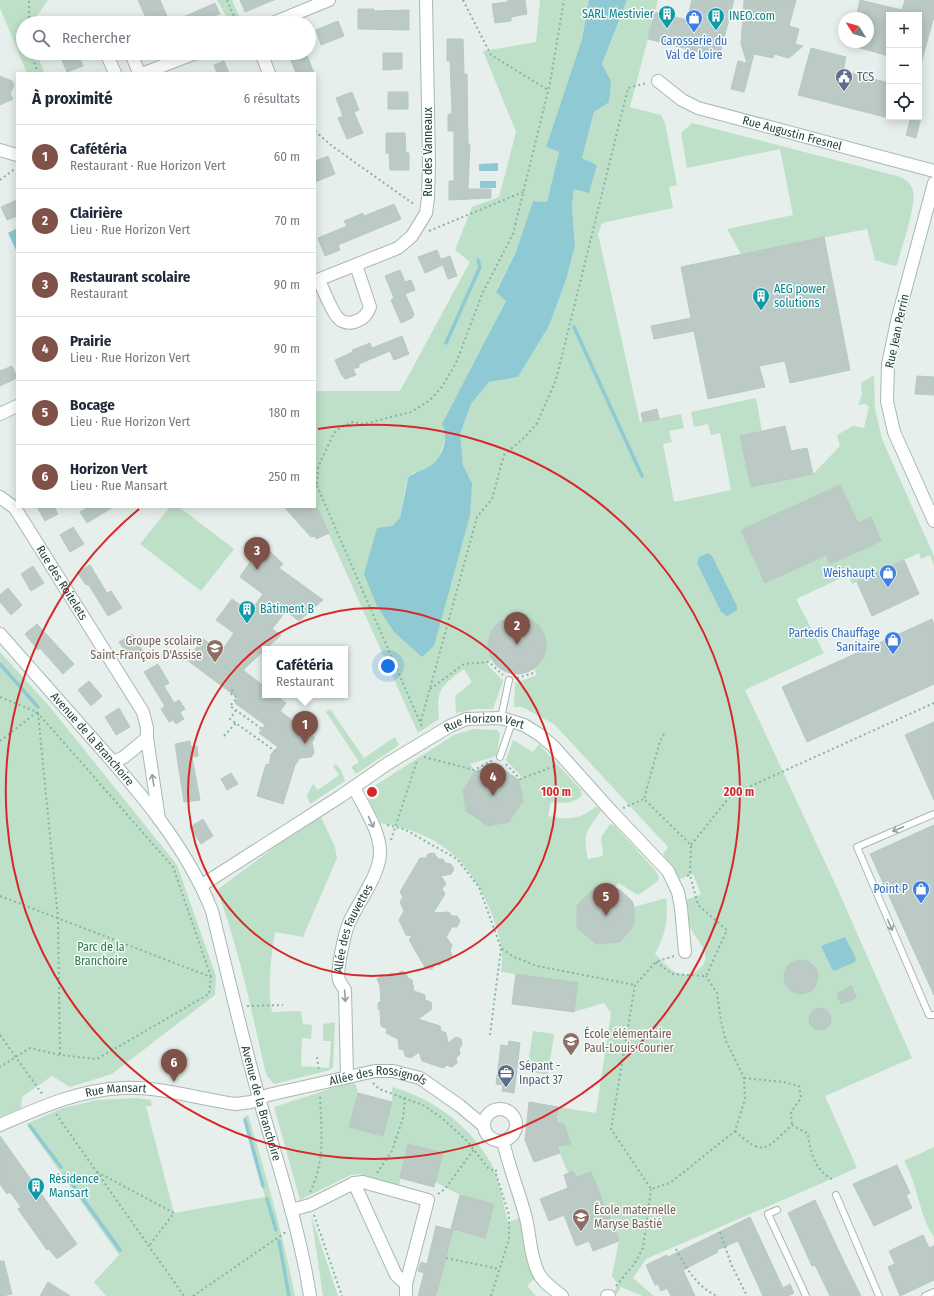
<!DOCTYPE html>
<html lang="fr">
<meta charset="utf-8">
<style>
:root{--surface:#fff;--page:#f6f6f7;--text:#1f2937;--muted:#747a83;--line:#e0e1e3;--accent:#7f5249}
body{margin:0;font-family:"Fira Sans Condensed",sans-serif;background:var(--page);color:var(--text)}
.controls{position:absolute;right:12px;top:12px;display:grid;overflow:hidden;border-radius:0px;box-shadow:0 2px 10px #0003}
.controls button{width:36px;height:36px;display:grid;place-items:center;padding:0;border:0;border-bottom:1px solid var(--line);background:var(--surface);color:var(--text);font:20px sans-serif}
.compass{position:absolute;left:838px;top:12px;width:36px;height:36px;border-radius:50%;background:var(--surface);box-shadow:0 2px 10px #0003;rotate:307deg}
.you{position:absolute;left:388px;top:666px;width:14px;height:14px;margin:-10px;border:3px solid #fff;border-radius:50%;background:#1a73e8;box-shadow:0 0 0 6px #1a73e833}
.badge{display:grid;place-items:center;width:26px;height:26px;border-radius:50%;background:var(--accent);color:#fff;font-size:13px;font-weight:700}
.pin{position:absolute;translate:-50% -33px;filter:drop-shadow(0 1px 2px #0008)}
.pin::after{content:'';position:absolute;top:21px;width:14px;height:12px;background:inherit;clip-path:polygon(0 0,100% 0,50% 100%)}
.popup{position:absolute;left:262px;top:646px;width:86px;height:52px;box-sizing:border-box;display:grid;place-content:center;border-radius:0px;background:var(--surface);filter:drop-shadow(0 1px 3px #0005);font-size:13px;white-space:nowrap;color:var(--muted)}
.popup b{font-size:15px;color:var(--text)}
.popup::after{content:'';position:absolute;left:50%;top:100%;margin-left:-8px;border:8px solid transparent;border-top-color:var(--surface)}
.list{margin:0;padding:0;list-style:none}
h2{display:flex;justify-content:space-between;align-items:center;height:52px;margin:0;padding:0 16px;font-size:17px}
h2 small{font-size:13px;font-weight:400;color:var(--muted)}
.list li{display:grid;grid-template-columns:26px 1fr auto;gap:12px;align-items:center;box-sizing:border-box;height:64px;padding:0 16px;border-top:1px solid var(--line)}
.list b{display:block;font-size:15px;white-space:nowrap}
.list p{margin:0;font-size:13px;white-space:nowrap;color:var(--muted)}
.list em{font-size:13px;font-style:normal;color:var(--muted)}
.icon{flex:none;width:22px;height:22px;fill:none;stroke:currentColor;stroke-width:2;stroke-linecap:round;stroke-linejoin:round}
.map{position:relative;flex:none;width:934px;height:1296px;overflow:hidden}
.search{position:absolute;background:var(--surface);box-shadow:0 2px 10px #0003;left:16px;top:16px;width:300px;height:44px;display:flex;align-items:center;gap:10px;box-sizing:border-box;padding:0 14px;border-radius:22px;color:var(--muted);font-size:15px}
.panel{position:absolute;background:var(--surface);box-shadow:0 2px 10px #0003;left:16px;top:72px;width:300px;height:436px;border-radius:0px}
.map>svg:first-child{display:block}
</style>
<div class="map">
<svg width="934" height="1296" viewBox="0 0 934 1296">
<rect width="100%" height="100%" fill="#e6efeb"/>
<path fill="#bfe0c8" d="M0,0H48L32,23H23V53H37L44,73H27L0,8Z
M217,0H232L242,23H230Z
M540,0H589L582,39L546,147L559,152L547,202L533,201L515,254L496,291L506,301L475,362L445,429V438L439,458L429,468L413,473L406,483L400,518L392,526L364,574L472,483L463,465L459,434L471,404L489,382L518,377L549,326L566,280L575,246L572,206L574,188L597,165L582,158L594,112L611,81L602,64L627,0H658L630,107L661,115L665,123L677,185L669,187L673,208L602,223L598,234L640,422L681,414L684,428L669,431L672,442L663,444L674,502L731,490L720,433L711,435L708,424L694,427L691,412L756,398L762,431L740,436L813,474L840,446L837,435L853,426L864,428L869,407L866,404L858,405L862,395L861,383L874,375L875,409L882,439L934,556V565L930,555L921,559L919,553L852,584L848,575L796,599L824,653L745,690L838,890L912,1058L825,1096L857,1168L646,1259L633,1278L654,1296H643L621,1287L617,1294L614,1293L618,1284L612,1276L619,1241L592,1219L608,1213L591,1172L576,1177L573,1171L568,1173L557,1146L571,1143L564,1124L556,1123L558,1107L596,1113L611,1013L604,1003L574,1012L578,983L501,972C504,950 499,933 491,912C469,858 438,833 380,823L366,794L368,790L454,735L473,729L497,730L500,733L497,756L470,764L475,771L463,791C467,816 466,812 487,826L509,822L523,801L519,780L522,777L506,760L513,740L533,752L539,744L581,790L582,795C573,805 564,803 551,802L548,816C567,820 579,820 595,807H598L601,811C587,831 582,833 588,859L603,856L601,837L610,824L614,825L655,870L659,877L657,882L638,895L618,883L615,887L593,889L577,904L578,929L596,944L620,942L634,925V907L666,898C669,918 665,936 655,954C666,964 677,981 694,972C720,958 694,939 689,925C686,918 686,908 686,900L701,894L693,874L677,880L663,854L668,847L554,724L522,707H514L515,683L537,675L534,669C548,652 547,652 543,631C532,615 521,616 503,618L488,637L491,660L486,663L503,681L493,709H476L456,713L455,696L472,682L464,669C441,686 436,689 439,719L418,733L315,503V391H400L470,262L455,250L472,207L499,197L516,132L483,51L536,42Z
M692,123L901,177C907,180 911,184 913,191C917,203 901,250 897,265L894,266L875,260L867,229L741,254L727,229L793,215L780,149L687,168L681,133Z
M170,507H179L234,549L201,591L140,544Z
M0,652L50,707L177,865L216,976L215,995L112,1074L70,1087L52,1076L22,1097L21,1108L0,1117Z
M330,709L364,758L395,737L399,745L356,774L351,767L359,762L326,712Z
M336,764L341,770L345,781L310,804L307,795L313,784L318,790L339,775L333,766Z
M321,817L335,847L337,858L303,937L275,932C271,959 267,984 272,1012L301,1011L303,1024L312,1025L311,1039L302,1038L301,1066L329,1068L331,1041H323V1024L335,1022L333,1067L330,1070L274,1084L267,1076L265,1070C251,1009 239,948 217,890L276,846Z
M533,1031L554,1034L548,1075L527,1071Z
M351,1082L356,1085L358,1093L349,1127L383,1136L392,1102V1087C433,1098 470,1126 491,1163C500,1180 503,1203 508,1222L521,1218L536,1277L527,1286L536,1296H438L437,1293L451,1230L485,1238L494,1204L460,1195L435,1182L408,1145L399,1185L359,1174L351,1175L300,1200L274,1107Z
M136,1098L151,1100L152,1106H146L174,1213L265,1197L244,1117L248,1115C266,1175 283,1234 295,1296H106L94,1282L119,1255L26,1124L63,1108L97,1100Z
M934,1147V1237C919,1216 918,1184 904,1161Z
M311,1215L338,1296H323Z"/>
<path fill="#8ec9d4" d="M589,0H627L602,64L611,81L609,102L594,112L582,158L597,165L589,193L574,189L572,206L575,246L566,280L549,326L518,377L489,382L471,404L460,434L463,465L472,483L470,515L434,646L422,657L394,632L377,606L364,574L377,528L392,526L400,518L408,478C415,471 423,471 430,466C443,458 449,437 442,424L506,301L496,292L515,254L533,201L547,202L559,152L546,147L582,39Z
M498,163V171H479V164Z
M480,181H496V188H480Z
M16,229L17,250H16L8,233Z
M708,553L712,556L737,606V610L727,616L721,612L697,563L699,557Z
M845,937L856,958L855,962L834,971L832,969L821,946Z"/>
<g fill="none" stroke-linecap="round" stroke-linejoin="round">
<path stroke="#8ec9d4" stroke-width="3.5" d="M574,327L642,476
M446,343L480,267L478,260
M0,664L38,707
M245,1120L263,1186
M30,1126L61,1167
M65,1174L120,1250
M267,1199L276,1230
M279,1241L289,1296"/>
</g>
<path fill="#bbcac4" stroke="#b8c9c2" d="M138,0H160L170,23L215,3L220,14L216,15L218,19L209,23H148Z
M240,0H274L245,12Z
M508,0H525L527,14L511,17V21L495,23L492,4L508,2Z
M692,0H734L719,57L648,39L655,12L687,20Z
M744,0H796L789,26L799,29L795,44L803,46L789,58L774,54L773,58L754,54L744,92L731,89L738,61L747,63L741,44Z
M860,0L902,10L905,0H934V20H933L922,60L919,59V15H889V56L849,45L850,42H868V18H856Z
M358,9H374V11L409,10V30L358,29Z
M338,21L344,36L321,45L316,30Z
M447,39H463L464,74H467L468,144H470L468,189H491V198L449,200V181H454V131H448V114H452L450,61H447Z
M811,48L846,57L843,71L889,83V118L798,95Z
M59,53H78L83,66L67,72Z
M288,53H306L314,73H296Z
M383,53H402V69L383,70Z
M224,61L229,73H217L214,65Z
M0,76L12,81L14,86L10,93L13,99L0,105Z
M352,92L359,110L354,112L363,133L347,139L338,118L343,116L336,98Z
M388,92H408V109H388Z
M911,117H921L916,138L906,135Z
M386,133H405L406,153H409V170H390L389,153H386Z
M328,156L335,174L315,182V161Z
M17,200V216L7,220L1,207Z
M394,204L401,219L338,245L340,250L325,256L318,238L347,226L344,221L363,213L364,216Z
M824,237L850,370L790,383L785,361L759,366L765,387L708,399L694,331L654,339L651,326L691,318L681,267Z
M437,250L443,265L441,259L450,256L457,276L448,279L443,265L425,273L418,257Z
M400,270L405,282L411,280L415,290L405,294L414,314L412,318L401,323L391,300L394,298L385,276Z
M402,336L409,354L394,360L390,351L359,364V367L353,369L356,375L345,379L341,374L335,360L353,352L352,350L370,343L372,348Z
M12,366L17,378L0,386V371Z
M917,376L934,377V395L915,394Z
M657,409L659,419L643,422L641,413Z
M785,426L791,451L807,448L813,474L751,487L740,436Z
M840,485L858,523L871,517L881,541L830,564L826,555L765,583L741,530Z
M37,507H54L58,514L45,521Z
M89,507H113L87,523L80,512Z
M284,507H317L329,533L316,539L315,536L311,537Z
M73,527L84,544L70,552L60,535Z
M262,544L283,564L279,568L323,600L299,621L286,611L272,629L281,635L243,670L265,687V695H276L286,703L280,711L315,738L312,742L314,753L311,757L300,758L295,765L283,804L257,796L266,764L269,765L271,754L278,747L259,733L265,725L235,703L238,698L187,660L203,639L221,652L234,633L216,620L232,599L250,612L263,594L240,577Z
M904,560L919,594L872,616L857,582Z
M90,565L107,593L111,591L122,608L108,616L88,584L86,585L77,572Z
M33,566L44,583L31,591L21,574Z
M8,588L22,605L11,615L0,602V595Z
M488 645a29 29 0 1 1 58 0a29 29 0 1 1-58 0Z
M932,619L934,625V684L807,742L782,687Z
M37,624L74,664L63,674L40,648L38,650L25,634Z
M132,634L143,651L130,659L119,642Z
M158,664L169,683L164,686L174,703L179,700L185,709L180,712L184,719L176,724L173,720L169,722L161,709L165,706L144,672Z
M89,681L102,696L91,706L78,690Z
M119,708L130,727L116,735L105,717Z
M934,722V800L905,735Z
M190,741L191,747L197,746L198,756L192,757L200,800L184,802L175,744Z
M498,766L519,780L523,801L509,822L487,826L466,811L463,791L475,771Z
M231,773L238,784L227,790L221,779Z
M203,819L213,836L201,844L190,827Z
M934,825V995L870,854Z
M434,853L438,859H443L445,863L451,864L454,870L451,874L441,876L446,884L442,889L445,894L433,913L449,912L452,916H457L460,921L457,927H452L446,937L452,945L450,950L452,955L449,961L443,960L440,965L435,964L432,969H426L409,940L412,936L406,935L399,920L404,911L400,902L403,897L400,892L420,858H426L428,854Z
M595,887L619,889L632,901L634,907V925L620,942L596,944L577,928V905Z
M784 977a17 17 0 1 1 34 0a17 17 0 1 1-34 0Z
M401,971L406,973L408,978L412,980L414,991L425,995V1000L431,1002L432,1009L418,1019L440,1026L441,1031L446,1033L448,1043L456,1037L461,1039L462,1045L459,1049L460,1054L456,1058L457,1063L452,1067L447,1065L443,1068L422,1061L419,1052L411,1058L405,1056L404,1050L399,1049L398,1039L386,1033L387,1029L381,1026L380,1010L378,1009V1003L381,1001L380,986L377,979L383,975L387,976L391,973L397,974Z
M516,974L578,983L574,1012L512,1004Z
M851,985L856,998L841,1004L837,994Z
M809 1019a11 11 0 1 1 22 0a11 11 0 1 1-22 0Z
M509,1041L520,1043L514,1093L502,1091L503,1085L496,1084L501,1045L508,1046Z
M358,1093L392,1102L383,1136L349,1127Z
M529,1102L558,1107L556,1123L564,1124L571,1144L557,1146L560,1153L534,1162L525,1140Z
M0,1136L77,1244L57,1259L49,1249L47,1250L18,1209L21,1207L10,1192L7,1194L0,1184Z
M408,1144L443,1153L434,1187L400,1178Z
M897,1165L910,1193L906,1195L912,1208L874,1226L853,1184Z
M573,1171L576,1177L591,1172L619,1241L593,1251L589,1241L576,1246L564,1215L549,1221L540,1199L568,1188L564,1175Z
M460,1195L494,1204L485,1238L451,1229Z
M815,1200L844,1262L861,1296H830L815,1265L812,1266L788,1213Z
M750,1217L783,1288L790,1284L794,1293L788,1296H763L738,1241L717,1250L718,1252L683,1270L695,1296H671L667,1288L661,1291L658,1284L655,1285L646,1265L667,1255L668,1257Z
M436,1226L453,1230L436,1296H418L424,1273L418,1271L421,1262L427,1264Z
M923,1235L929,1248L934,1246V1280L900,1296L888,1267L895,1264L889,1251Z
M0,1261H4L12,1294L2,1296H0Z
M48,1282L70,1296H40Z"/>
<g fill="none" stroke-linecap="round" stroke-linejoin="round">
<g stroke="#a8b8b2" stroke-width="8">
<path id="lane" d="M501,718L509,680
M500,757L512,722
M934,814L857,847L929,1015H934
M836,1195L879,1296
M777,1210L768,1214L806,1296
M925,1296L934,1292"/>
</g>
<g stroke="#a8b8b2" stroke-width="14">
<g id="street">
<path d="M273,23L329,0"/>
<path d="M106,53L115,73"/>
<path d="M131,53L139,73"/>
<path d="M261,53L269,73"/>
<path d="M144,73L196,53"/>
<path id="s1" d="M658,81L682,100L698,108L934,171"/>
<path d="M0,150L17,155"/>
<path d="M319,280C323,289 334,318 342,321C346,323 351,323 354,322C363,319 367,315 370,307L356,265"/>
<path d="M315,281L398,248L412,236L426,213L428,198L429,162L426,0"/>
<path d="M0,414L17,406"/>
<path id="s2" d="M0,497L15,508L143,712L147,728V738L124,757L113,762"/>
<path d="M147,738L159,819"/>
<path id="s3" d="M202,885L341,796L387,764L450,726L466,719L501,718L524,725L540,735L553,746L612,812L668,871L678,892L681,908L685,952"/>
<path id="s4" d="M347,1077L345,990C343,987 340,983 339,980C336,971 345,932 349,923C357,904 379,876 380,854C381,831 363,807 354,787"/>
<circle cx="500" cy="1125" r="16"/>
<path id="s5" d="M0,1125C39,1108 78,1090 122,1088C158,1086 200,1099 236,1104L251,1102L268,1095L375,1071H393L420,1078L460,1106L484,1126"/>
<path d="M503,1141C509,1167 519,1192 526,1218C530,1235 530,1256 538,1272C542,1282 554,1289 562,1296"/>
<path d="M354,1183L363,1182L428,1200L406,1284"/>
<path d="M291,1210L310,1205L354,1183L396,1275L406,1284V1296"/>
<path d="M607,1296H609"/>
</g>
</g>
<g stroke="#a4bbb3" stroke-width="14">
<g id="secondary">
<path d="M934,183L898,317L888,364L887,401L894,432L934,521"/>
<path id="s6" d="M0,634C30,668 60,702 91,737C137,789 186,845 212,911C228,976 243,1041 261,1105C279,1168 300,1231 310,1296"/>
</g>
</g>
<path stroke="#86b3a5" stroke-width="2" stroke-dasharray="2 3" stroke-linecap="butt" d="M227,0L237,23
M463,0L491,55L548,90
M29,23V0
M31,53L38,73
M315,131L332,146L415,205
M0,180L16,168
M429,231L523,192
M315,481L423,729
M317,484L318,467L334,433L341,427L353,422L364,424L411,412L430,400L442,387L456,363L483,292L513,234L550,83L564,0
M517,678L533,673
M430,689L464,664L489,662L503,675
M233,690L230,693L237,698L230,706L262,729
M0,697L37,712L173,867L211,977
M236,710L230,719L275,751
M38,713L58,918L60,1055
M421,721L477,517L492,499L504,455L525,437L537,423L556,380L628,88L647,83
M664,734L660,741L644,799L691,845L690,875L684,876
M224,736L236,723
M0,741L37,712
M424,757L474,770L493,760
M506,764L520,779L555,766
M623,808L644,799
M387,825L404,829L457,859L479,887L501,948L514,957L537,966L635,985
M391,840L417,761
M691,845L731,795L934,703
M0,896L211,977L209,994L97,1059L60,1055L30,1048L0,1067
M674,956L656,962L635,985L611,1129L651,1189L670,1183L735,1131L745,1099L744,1078L726,1041L721,1021L717,993L706,976
M656,962L672,974L706,976L727,930L698,905L690,875
M247,1006L283,1005
M0,1035L43,1095
M490,1035L501,948
M317,1057L319,1072
M744,1078L784,1082L799,1086L801,1098L791,1112L792,1125
M373,1083L379,1089L423,1105L442,1118L467,1141L488,1168L495,1171
M56,1114L184,1296
M735,1131C765,1158 765,1149 792,1125L808,1134C810,1151 815,1171 832,1179
M97,1172L174,1213L149,1246
M377,1173L392,1151L403,1118L405,1100L402,1097
M310,1192C326,1160 321,1129 320,1094
M438,1194L445,1189L474,1149
M314,1215L342,1296
M720,1232L731,1264L747,1296
M676,1249C686,1268 697,1287 717,1296
M446,1258L499,1269
M616,1286L635,1263L643,1248L651,1189
M193,1296L286,1232
M491,1296L509,1239V1215L495,1171L500,1170"/>
<use href="#lane" stroke="#fff" stroke-width="6"/>
<use href="#street" stroke="#fff" stroke-width="12"/>
<use href="#secondary" stroke="#fff" stroke-width="12"/>
</g>
<defs><path id="oneway-shaft" d="M-6 0H5M1.5-3L5.5 0L1.5 3" fill="none" stroke-width="1.6" stroke-linecap="round" stroke-linejoin="round"/></defs>
<g stroke="#92a09c">
<use href="#oneway-shaft" transform="translate(153 780) rotate(-99)"/>
<use href="#oneway-shaft" transform="translate(371 822) rotate(65)"/>
<use href="#oneway-shaft" transform="translate(898 829) rotate(157)"/>
<use href="#oneway-shaft" transform="translate(890 925) rotate(67)"/>
<use href="#oneway-shaft" transform="translate(345 996) rotate(86)"/>
</g>
<g fill="none" stroke="#d62828" stroke-width="2">
<circle cx="372" cy="792" r="184"/>
<path d="M318 429A367 367 0 1 1 139 509"/>
</g>
<defs>
<g id="building-pin" transform="scale(0.9)"><path d="M0 17L-7.5 6A9.5 9.5 0 1 1 7.5 6Z" fill="#0f9aa8" stroke="#f7fbf9"/><path d="M-4-6H4V6H1V3H-1V6H-4ZM-2.5-4.3h1.7v1.8h-1.7ZM.8-4.3h1.7v1.8H.8ZM-2.5-1h1.7V.8h-1.7ZM.8-1h1.7V.8H.8Z" fill="#fff"/></g>
<g id="shop-pin" transform="scale(0.9)"><path d="M0 17L-7.5 6A9.5 9.5 0 1 1 7.5 6Z" fill="#3f7fe0" stroke="#f7fbf9"/><path d="M-5-2.5h2.3a2.7 3.5 0 0 1 5.4 0H5L5.5 6h-11ZM-1.5-2.5h3a1.5 2.3 0 0 0-3 0Z" fill="#fff"/></g>
<g id="civic-pin" transform="scale(0.9)"><path d="M0 17L-7.5 6A9.5 9.5 0 1 1 7.5 6Z" fill="#5c6f8a" stroke="#f7fbf9"/><path d="M-.6-6.5H3V-4.5H.6V-3L4-1V1h2V6H-6V1h2V-1L-.6-3ZM-1.2 2.5V6h2.4V2.5Z" fill="#fff"/></g>
<g id="school-pin" transform="scale(0.9)"><path d="M0 17L-7.5 6A9.5 9.5 0 1 1 7.5 6Z" fill="#8d6e63" stroke="#f7fbf9"/><path d="M0-5L7-2L0 1L-7-2ZM-4 1L0 2.5L4 1V4Q0 6-4 4Z" fill="#fff"/></g>
<g id="office-pin" transform="scale(0.9)"><path d="M0 17L-7.5 6A9.5 9.5 0 1 1 7.5 6Z" fill="#5c6f8a" stroke="#f7fbf9"/><path d="M-6-3h4V-5.5h4V-3h4V5H-6ZM-1-4.5V-3h2v-1.5ZM-6 0V1H6V0Z" fill="#fff"/></g>
</defs>
<g fill-rule="evenodd">
<use href="#building-pin" x="667" y="14"/>
<use href="#building-pin" x="716" y="16"/>
<use href="#shop-pin" x="694" y="18"/>
<use href="#civic-pin" x="844" y="77"/>
<use href="#building-pin" x="761" y="296"/>
<use href="#shop-pin" x="888" y="573"/>
<use href="#building-pin" x="247" y="609"/>
<use href="#shop-pin" x="893" y="640"/>
<use href="#school-pin" x="215" y="648"/>
<use href="#shop-pin" x="921" y="889"/>
<use href="#school-pin" x="571" y="1041"/>
<use href="#office-pin" x="506" y="1073"/>
<use href="#building-pin" x="36" y="1186"/>
<use href="#school-pin" x="581" y="1217"/>
</g>
<g text-anchor="middle" stroke-width="3" stroke-linejoin="round" paint-order="stroke">
<g font-size="12" fill="#0d838f" stroke="#f7fbf9" text-anchor="start">
<text x="654" y="18" text-anchor="end">SARL Mestivier</text>
<text x="729" y="20">INEO.com</text>
<text x="774" y="293">AEG power<tspan x="774" dy="14">solutions</tspan></text>
<text x="260" y="613">Bâtiment B</text>
<text x="49" y="1183">Résidence<tspan x="49" dy="14">Mansart</tspan></text>
</g>
<g font-size="12" fill="#366cbe" stroke="#f7fbf9" text-anchor="end">
<text x="694" y="45" text-anchor="middle">Carosserie du<tspan x="694" dy="14">Val de Loire</tspan></text>
<text x="875" y="577">Weishaupt</text>
<text x="880" y="637">Partedis Chauffage<tspan x="880" dy="14">Sanitaire</tspan></text>
<text x="908" y="893">Point P</text>
</g>
<g font-size="12" fill="#4e5e75" stroke="#f7fbf9" text-anchor="start">
<text x="857" y="81">TCS</text>
<text x="519" y="1070">Sépant -<tspan x="519" dy="14">Inpact 37</tspan></text>
</g>
<g font-size="12" fill="#24423a" stroke="#f7fbf9">
<text dy="4" stroke="none"><textPath href="#s1" startOffset="146">Rue Augustin Fresnel</textPath></text>
<text transform="translate(428 152) rotate(-90)" y="4">Rue des Vanneaux</text>
<text transform="translate(897 331) rotate(-78)" y="4">Rue Jean Perrin</text>
<text dy="4" stroke="none"><textPath href="#s2" startOffset="107">Rue des Roitelets</textPath></text>
<text dy="4" stroke="none"><textPath href="#s3" startOffset="330">Rue Horizon Vert</textPath></text>
<text dy="4" stroke="none"><textPath href="#s6" startOffset="140">Avenue de la Branchoire</textPath></text>
<text dy="4" stroke="none"><textPath href="#s4" startOffset="153">Allée des Fauvettes</textPath></text>
<text dy="4" stroke="none"><textPath href="#s5" startOffset="390">Allée des Rossignols</textPath></text>
<text dy="4" stroke="none"><textPath href="#s5" startOffset="122">Rue Mansart</textPath></text>
<text dy="4" stroke="none"><textPath href="#s6" startOffset="549">Avenue de la Branchoire</textPath></text>
</g>
<g font-size="12" fill="#785e54" stroke="#f7fbf9" text-anchor="start">
<text x="202" y="645" text-anchor="end">Groupe scolaire<tspan x="202" dy="14">Saint-François D'Assise</tspan></text>
<text x="584" y="1038">École élémentaire<tspan x="584" dy="14">Paul-Louis Courier</tspan></text>
<text x="594" y="1214">École maternelle<tspan x="594" dy="14">Maryse Bastié</tspan></text>
</g>
<g font-size="12" fill="#2d7a4b" stroke="#f7fbf9">
<text x="101" y="951">Parc de la<tspan x="101" dy="14">Branchoire</tspan></text>
</g>
</g>
<circle cx="372" cy="792" r="6" fill="#d62828" stroke="#f7fbf9" stroke-width="2"/>
<g font-size="12" text-anchor="middle" font-weight="bold" fill="#d62828" stroke="#f7fbf9" stroke-width="3" stroke-linejoin="round" paint-order="stroke">
<text x="556" y="796">100 m</text>
<text x="739" y="796">200 m</text>
</g>
</svg>
<div class="controls">
<button>+</button>
<button>−</button>
<button><svg class="icon" aria-label="locate" viewBox="0 0 24 24"><circle cx="12" cy="12" r="6"/><path d="M12 2v4M12 18v4M2 12h4M18 12h4"/></svg></button>
</div>
<svg class="compass" viewBox="-18 -18 36 36"><path d="M0-13l5 13h-10z" fill="#e53935"/><path d="M0 13l5-13h-10z" fill="#747a83"/></svg>
<div class="you"></div>
<div class="pin badge" style="left:305px;top:744px">1</div>
<div class="popup"><b>Cafétéria</b>Restaurant</div>
<div class="pin badge" style="left:517px;top:645px">2</div>
<div class="pin badge" style="left:257px;top:570px">3</div>
<div class="pin badge" style="left:493px;top:796px">4</div>
<div class="pin badge" style="left:606px;top:916px">5</div>
<div class="pin badge" style="left:174px;top:1082px">6</div>
<div class="search"><svg class="icon" aria-label="search" viewBox="0 0 24 24"><circle cx="10" cy="10" r="6"/><path d="M15 15l6 6"/></svg>Rechercher</div>
<section class="panel">
<h2>À proximité<small>6 résultats</small></h2>
<ul class="list">
<li><span class="badge">1</span><div><b>Cafétéria</b><p>Restaurant · Rue Horizon Vert</p></div><em>60 m</em></li>
<li><span class="badge">2</span><div><b>Clairière</b><p>Lieu · Rue Horizon Vert</p></div><em>70 m</em></li>
<li><span class="badge">3</span><div><b>Restaurant scolaire</b><p>Restaurant</p></div><em>90 m</em></li>
<li><span class="badge">4</span><div><b>Prairie</b><p>Lieu · Rue Horizon Vert</p></div><em>90 m</em></li>
<li><span class="badge">5</span><div><b>Bocage</b><p>Lieu · Rue Horizon Vert</p></div><em>180 m</em></li>
<li><span class="badge">6</span><div><b>Horizon Vert</b><p>Lieu · Rue Mansart</p></div><em>250 m</em></li>
</ul>
</section>
</div>
